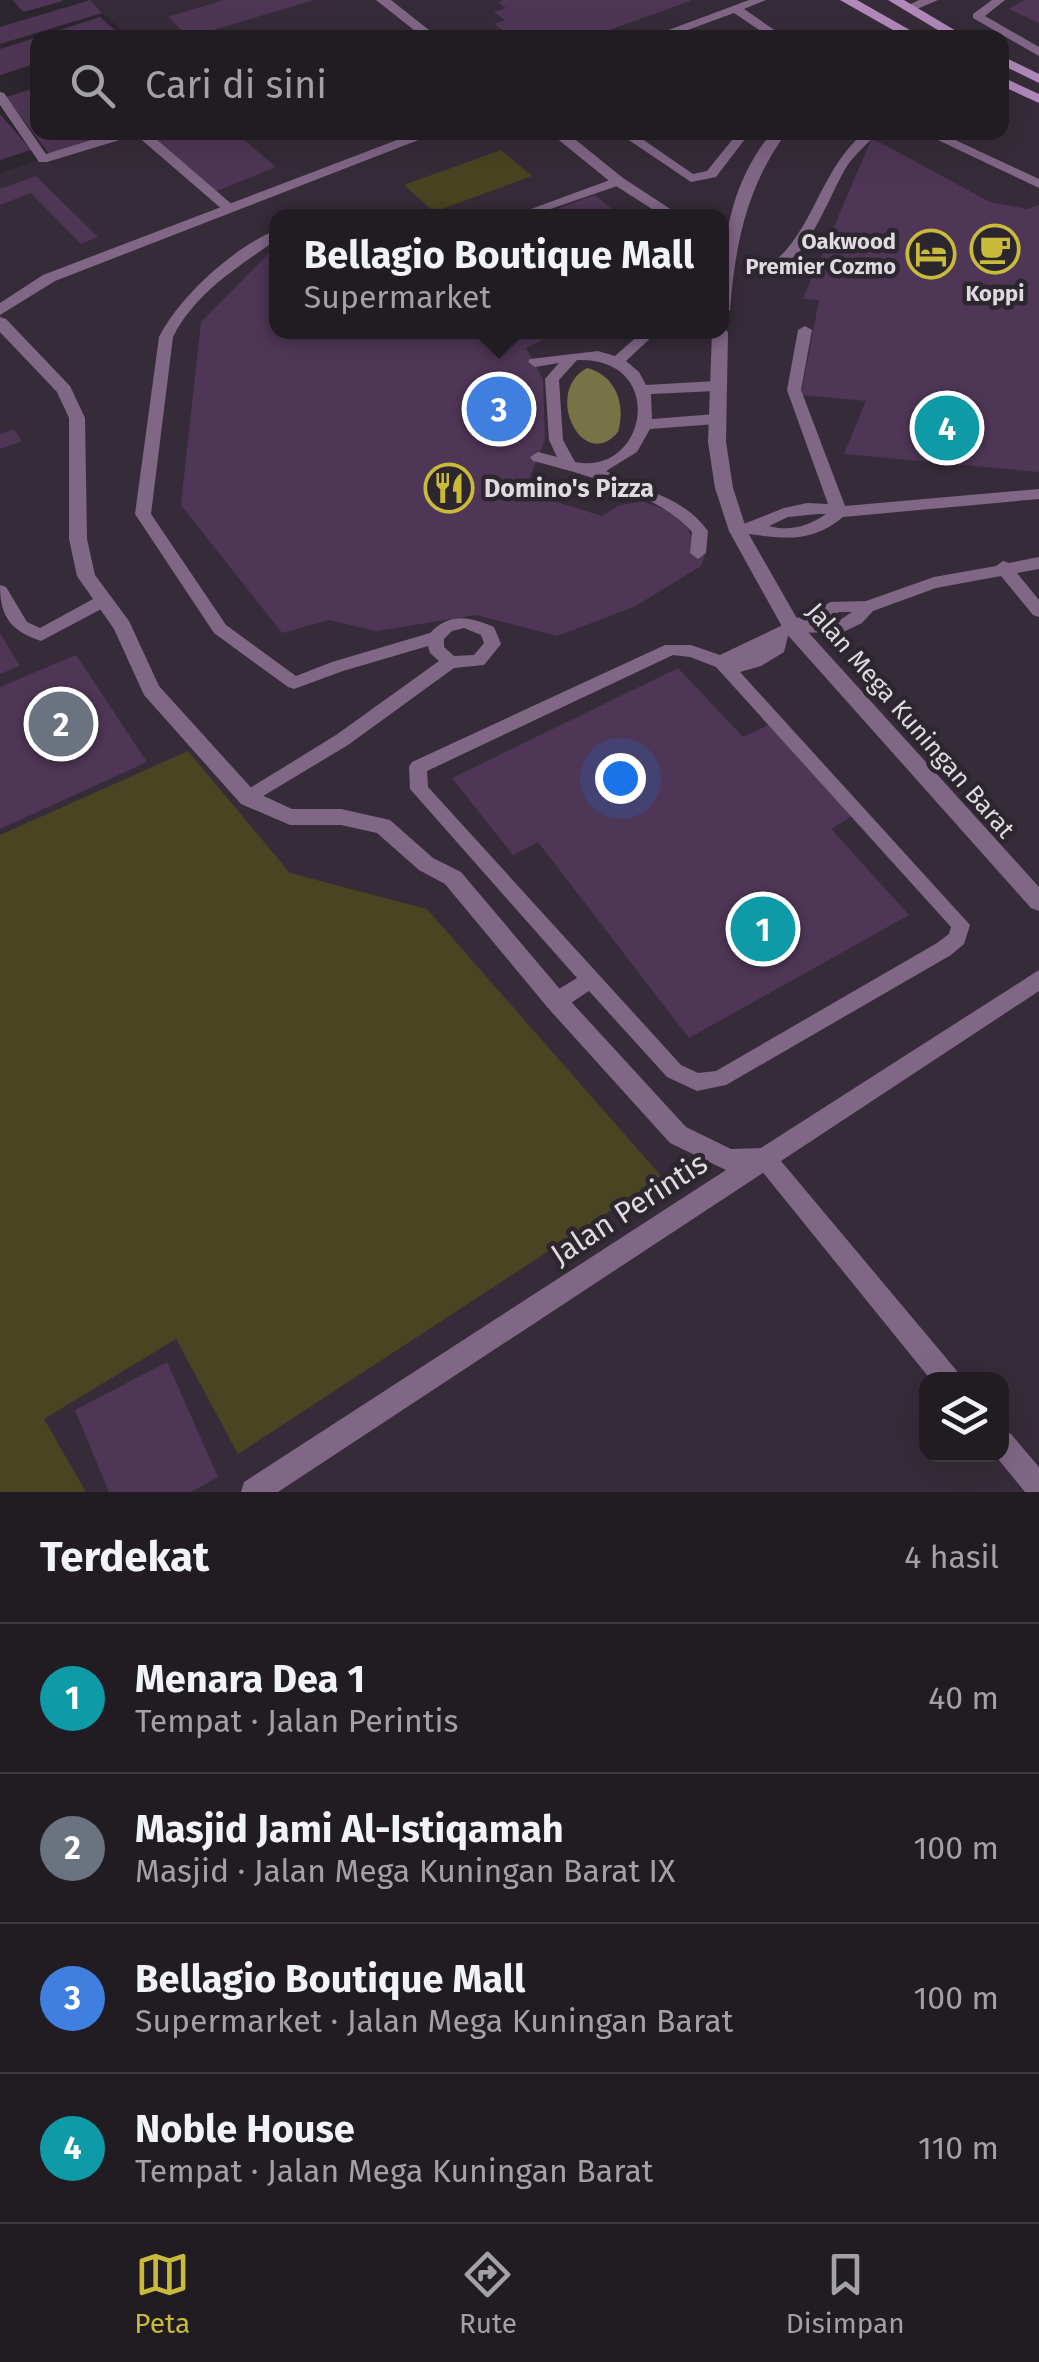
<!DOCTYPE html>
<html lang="id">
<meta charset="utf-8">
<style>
:root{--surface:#211c22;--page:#2d292f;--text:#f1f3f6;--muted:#a2a1a5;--line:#3e3a40;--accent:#c9ba3a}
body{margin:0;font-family:"Fira Sans",sans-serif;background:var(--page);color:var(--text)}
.controls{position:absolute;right:30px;bottom:30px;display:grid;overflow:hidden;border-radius:20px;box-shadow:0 10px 40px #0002}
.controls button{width:90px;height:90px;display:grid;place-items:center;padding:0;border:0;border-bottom:2px solid var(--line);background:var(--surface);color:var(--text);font:50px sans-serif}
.you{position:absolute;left:620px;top:778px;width:35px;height:35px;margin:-25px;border:8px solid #fff;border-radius:50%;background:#1a73e8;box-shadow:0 0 0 15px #1a73e833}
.badge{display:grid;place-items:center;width:65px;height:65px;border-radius:50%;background:var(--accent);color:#fff;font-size:32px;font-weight:700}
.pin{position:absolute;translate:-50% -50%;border:5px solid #fff;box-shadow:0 2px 10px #0006}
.popup{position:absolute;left:269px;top:209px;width:460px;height:130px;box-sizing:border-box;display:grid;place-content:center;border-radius:20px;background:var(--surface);filter:drop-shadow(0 2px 8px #0005);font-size:32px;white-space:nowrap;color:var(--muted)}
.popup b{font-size:38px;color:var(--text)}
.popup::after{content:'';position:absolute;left:50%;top:100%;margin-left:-20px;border:20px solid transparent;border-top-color:var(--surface)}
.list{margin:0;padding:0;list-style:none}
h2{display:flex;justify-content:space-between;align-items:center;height:130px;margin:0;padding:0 40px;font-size:42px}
h2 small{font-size:32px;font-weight:400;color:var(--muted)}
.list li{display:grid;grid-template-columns:65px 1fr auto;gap:30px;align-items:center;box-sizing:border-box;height:150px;padding:0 40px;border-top:2px solid var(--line)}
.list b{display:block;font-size:38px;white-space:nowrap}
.list p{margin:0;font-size:32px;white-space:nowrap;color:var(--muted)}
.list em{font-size:32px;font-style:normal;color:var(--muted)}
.icon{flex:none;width:55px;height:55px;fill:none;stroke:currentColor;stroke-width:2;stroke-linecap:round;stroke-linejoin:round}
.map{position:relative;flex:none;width:1039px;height:1492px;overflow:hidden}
.search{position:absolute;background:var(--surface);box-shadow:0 10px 40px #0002;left:30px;right:30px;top:30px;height:110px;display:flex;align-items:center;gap:25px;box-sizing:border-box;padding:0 35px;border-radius:20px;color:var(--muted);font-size:38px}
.sheet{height:730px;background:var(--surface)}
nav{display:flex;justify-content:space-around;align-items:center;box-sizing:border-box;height:140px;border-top:2px solid var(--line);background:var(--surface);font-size:28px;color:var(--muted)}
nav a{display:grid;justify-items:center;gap:5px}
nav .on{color:var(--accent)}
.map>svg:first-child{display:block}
</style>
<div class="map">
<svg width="1039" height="1492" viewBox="0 0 1039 1492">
<rect width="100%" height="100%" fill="#2c262e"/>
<path fill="#362c39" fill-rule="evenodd" d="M88,0H1039V1492H0V173L118,132H1002V38H131ZM276,216H722V332H276ZM926,1380H1002V1454H926Z"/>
<path fill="#494421" d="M501,150L532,176L434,212L404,185Z
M188,751L290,873L427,909L662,1177L238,1454L176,1339L44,1419L86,1492H0V835Z"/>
<path fill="#787346" d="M587,368C616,375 626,405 618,432C583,474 542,392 587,368Z"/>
<path fill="#4f3656" d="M13,0H62L63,1L23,12Z
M90,0L102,13L0,44V27Z
M224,0H311V1L189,37L168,17Z
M504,0H690V1L587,38H513L494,24L505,20L494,12L506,8L498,2Z
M1025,0H1039V23L1009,9Z
M100,17L124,38H38V37Z
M38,37V63L0,75V49Z
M38,87V133H114L49,154L6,97Z
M0,114L31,150L0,160Z
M165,132H235L276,167L214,192L152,137Z
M872,138L990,202L1027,209L1039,205V472L844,454L866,401L801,395L819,300L803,299Z
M36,176L98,237L81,244L31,193L0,205V189Z
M595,195L620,216H537Z
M276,246V332H558L526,348L543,379L545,440L524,492L602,516L618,506L642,501L675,513L687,526L692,540L690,551L705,555L701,566L634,607L557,636L476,615L376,631L329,620L282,633L181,505L201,322Z
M14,429L22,441L0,449V434Z
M0,633L20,666L0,674Z
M76,655L147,762L0,829V687Z
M678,668L743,737L768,725L855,814L831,829L909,915L689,1038L538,842L513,855L452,778Z
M167,1362L218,1477L191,1492H109L75,1410Z"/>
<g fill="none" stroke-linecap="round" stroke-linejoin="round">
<path fill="#806786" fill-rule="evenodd" d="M749,0H766L744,9L786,38H771L734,13L666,38H647Z
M992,0H1005L985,16L1039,47V56L973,18V14Z
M0,92L4,93L46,154L117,132H148L235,207L228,211L223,210L136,135L47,162H39L0,105Z
M617,132H632L693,174L707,171L732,140L724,132H738L745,139L716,177L691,182Z
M865,132H879C867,144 856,153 847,166C831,191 803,272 771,270V264C814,232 820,168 865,132Z
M921,132H938L1039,179V188Z
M618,177L623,178V184L530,216H512Z
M276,230V240C237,268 196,292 173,337L151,514L226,625L296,676L332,662L430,633C451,612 469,617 494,627L501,644L484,665L454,668L348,745L248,805L242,803L239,798L242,793L336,735L439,661L430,653L428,646L343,671L294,689L288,687L214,633L135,514L159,337C180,296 233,248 276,230ZM464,628L481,635L484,643L474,655L454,656L444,647V639L452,631Z
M805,326L812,330L801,390L845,506L1039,489V499L843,517C810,545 780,538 741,533L739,529L741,525L784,508L807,503L828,504L787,390L798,330ZM818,514H826C808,526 790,532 769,526L788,517Z
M642,332H657L626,361L639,372L646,385L716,381L723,386L716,391L651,394L652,419L716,414L723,419L716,424L650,429L637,452L606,471C643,492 682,495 708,531L706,553L698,559L690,553L692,532C660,494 580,473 533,461L530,457L538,452L557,457L549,440L545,379L559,363L535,367L528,362L530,359L598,351L615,356ZM577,360C669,357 647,477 575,462L563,440L559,380Z
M1039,557V569L1017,573L1039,600V617L1033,615L1001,576L936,588L873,611L862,623L843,632L794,633L788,636L784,652L761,666L740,672L970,925L964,944L951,955L726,1085L697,1091L667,1077L589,991C577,998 563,1012 549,1007L546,1001L549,995L577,978L410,789L409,767L412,762L665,645H691L720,655L831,602L866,601L934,577L996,566L1003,561L1009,563ZM839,612H852L840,620H824ZM673,655L690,657L716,667L951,927L949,934L937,943L716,1071L698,1073L681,1065L428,787L427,771Z
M0,585L6,587L27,622L40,628L95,598L101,596L109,602L107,606L41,641C11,631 0,617 0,585Z"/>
<path fill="#806786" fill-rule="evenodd" d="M376,0H391L439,38H424Z
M919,0H938L910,12L903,8Z
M418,132H439L55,281L0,315V303L43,275Z
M549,132H566L623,178L681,216H663L613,184Z
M772,132H787C747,185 735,245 730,310L722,315C722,246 727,188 772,132Z
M0,317L6,319L70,386L85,418L87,539L95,575L129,621L159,686L255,792L292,809H341L390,820L433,858L461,872L564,994L686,1127L731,1149L764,1148L772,1151L776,1159L772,1167L278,1492H241L244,1482L726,1170L670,1143L548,1008L445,884L419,870L377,833L341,825H290L241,804L144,695L114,629L77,576L69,539V418L57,392L0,332Z
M722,327L728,332L726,442L733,488L747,531L799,622L1039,887V911L1031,908L785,632L729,531L715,488L708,442L712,332H722Z"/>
<path fill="#806786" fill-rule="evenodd" d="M1039,970V991L781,1161L957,1371L961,1380H931L752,1159L756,1151Z
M1002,1430L1011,1434L1039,1467V1492H1025L994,1454H1002Z"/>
<path fill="#b18abb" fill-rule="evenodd" d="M840,0H857L924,38H907Z
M888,0H904L968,38H951Z
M1002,56L1039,74V83L1002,65Z
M1002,77L1039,94V103L1002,86Z"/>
</g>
<defs>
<g id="cafe-ring" transform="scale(2.5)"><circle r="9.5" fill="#2c262e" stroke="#c9ba3a" stroke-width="1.5"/><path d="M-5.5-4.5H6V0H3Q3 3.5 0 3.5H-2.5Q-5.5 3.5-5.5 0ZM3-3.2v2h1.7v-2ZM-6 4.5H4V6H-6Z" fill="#c9ba3a"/></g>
<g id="hotel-ring" transform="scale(2.5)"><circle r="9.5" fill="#2c262e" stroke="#c9ba3a" stroke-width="1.5"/><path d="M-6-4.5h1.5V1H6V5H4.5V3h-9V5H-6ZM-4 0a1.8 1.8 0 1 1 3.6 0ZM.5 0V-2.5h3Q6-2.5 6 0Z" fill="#c9ba3a"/></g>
<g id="restaurant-ring" transform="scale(2.5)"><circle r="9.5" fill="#2c262e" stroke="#c9ba3a" stroke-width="1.5"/><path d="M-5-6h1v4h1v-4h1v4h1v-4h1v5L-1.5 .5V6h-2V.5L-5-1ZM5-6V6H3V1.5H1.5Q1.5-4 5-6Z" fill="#c9ba3a"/></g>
</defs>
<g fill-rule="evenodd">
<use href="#cafe-ring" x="995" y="249"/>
<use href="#hotel-ring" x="931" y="254"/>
<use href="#restaurant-ring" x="449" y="488"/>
</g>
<g text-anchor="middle" stroke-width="9" stroke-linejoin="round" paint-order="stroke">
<g font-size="22" font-weight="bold" fill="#dedadf" stroke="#2c262e" text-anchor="end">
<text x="896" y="249">Oakwood<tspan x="896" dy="25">Premier Cozmo</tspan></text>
<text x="995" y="301" text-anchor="middle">Koppi</text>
</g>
<g font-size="25" font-weight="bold" fill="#dedadf" stroke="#2c262e" text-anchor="start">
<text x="484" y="497">Domino's Pizza</text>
</g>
<g font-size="25" fill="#dedadf" stroke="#2c262e">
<text transform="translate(911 720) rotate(49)" y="9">Jalan Mega Kuningan Barat</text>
</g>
<g font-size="30" fill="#dedadf" stroke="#2c262e">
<text transform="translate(629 1209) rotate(-33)" y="10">Jalan Perintis</text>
</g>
</g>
</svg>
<div class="controls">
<button><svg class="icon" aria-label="layers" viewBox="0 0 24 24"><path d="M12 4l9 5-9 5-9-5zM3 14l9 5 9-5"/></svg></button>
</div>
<div class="you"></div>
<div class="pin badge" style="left:763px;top:929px;background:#0f9aa8">1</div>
<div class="pin badge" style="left:61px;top:724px;background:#6b7280">2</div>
<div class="pin badge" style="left:499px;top:409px;background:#3f7fe0">3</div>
<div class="popup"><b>Bellagio Boutique Mall</b>Supermarket</div>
<div class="pin badge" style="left:947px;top:428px;background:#0f9aa8">4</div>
<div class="search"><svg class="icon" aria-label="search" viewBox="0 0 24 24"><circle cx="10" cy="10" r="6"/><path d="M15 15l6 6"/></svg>Cari di sini</div>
</div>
<section class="sheet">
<h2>Terdekat<small>4 hasil</small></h2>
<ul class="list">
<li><span class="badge" style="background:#0f9aa8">1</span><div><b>Menara Dea 1</b><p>Tempat · Jalan Perintis</p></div><em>40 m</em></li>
<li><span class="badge" style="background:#6b7280">2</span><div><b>Masjid Jami Al-Istiqamah</b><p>Masjid · Jalan Mega Kuningan Barat IX</p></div><em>100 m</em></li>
<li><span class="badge" style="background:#3f7fe0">3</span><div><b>Bellagio Boutique Mall</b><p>Supermarket · Jalan Mega Kuningan Barat</p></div><em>100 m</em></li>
<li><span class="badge" style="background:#0f9aa8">4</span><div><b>Noble House</b><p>Tempat · Jalan Mega Kuningan Barat</p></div><em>110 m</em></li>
</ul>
</section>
<nav>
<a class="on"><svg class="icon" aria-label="map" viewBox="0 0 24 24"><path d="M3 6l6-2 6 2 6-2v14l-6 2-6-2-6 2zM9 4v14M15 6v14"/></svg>Peta</a>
<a><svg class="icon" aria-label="directions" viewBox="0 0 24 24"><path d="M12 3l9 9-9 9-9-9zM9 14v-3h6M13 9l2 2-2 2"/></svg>Rute</a>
<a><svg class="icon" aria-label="saved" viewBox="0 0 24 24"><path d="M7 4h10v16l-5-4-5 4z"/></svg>Disimpan</a>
</nav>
